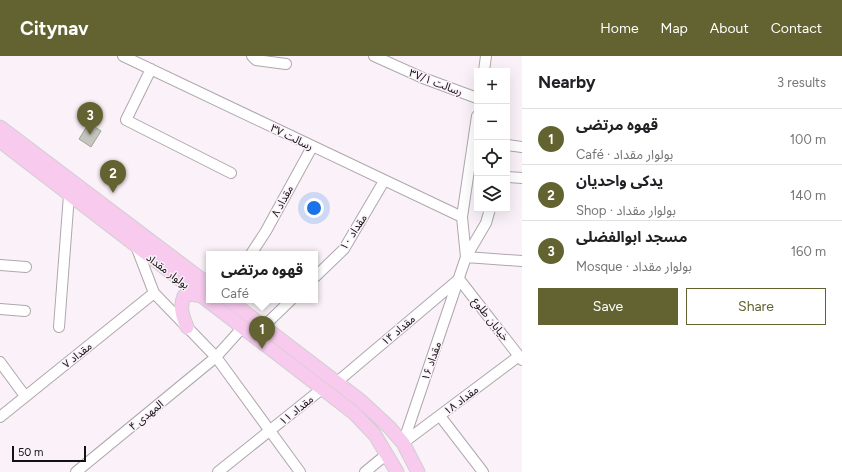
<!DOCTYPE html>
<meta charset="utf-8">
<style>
:root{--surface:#fff;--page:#f6f6f6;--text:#202124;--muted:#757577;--line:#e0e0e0;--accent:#626330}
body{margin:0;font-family:Figtree,"Noto Sans Arabic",sans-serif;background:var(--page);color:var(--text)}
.controls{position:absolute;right:12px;top:12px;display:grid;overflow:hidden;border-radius:0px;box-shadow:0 4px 16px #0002}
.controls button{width:36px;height:36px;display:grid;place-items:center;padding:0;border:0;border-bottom:1px solid var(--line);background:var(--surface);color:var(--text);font:20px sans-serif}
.scale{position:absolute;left:12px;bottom:10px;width:74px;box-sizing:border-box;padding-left:4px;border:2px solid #141113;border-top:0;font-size:11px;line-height:14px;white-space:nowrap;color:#141113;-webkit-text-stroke:3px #faf2f8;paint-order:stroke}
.you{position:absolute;left:314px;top:152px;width:14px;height:14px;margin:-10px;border:3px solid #fff;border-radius:50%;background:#1a73e8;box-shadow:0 0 0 6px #1a73e833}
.badge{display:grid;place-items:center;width:26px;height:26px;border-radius:50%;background:var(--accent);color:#fff;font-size:13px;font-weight:700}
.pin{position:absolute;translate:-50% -33px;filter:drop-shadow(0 1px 2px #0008)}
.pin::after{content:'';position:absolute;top:21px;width:14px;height:12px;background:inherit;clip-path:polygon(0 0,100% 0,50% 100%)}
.popup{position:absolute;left:206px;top:195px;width:112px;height:52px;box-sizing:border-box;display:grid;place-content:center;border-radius:0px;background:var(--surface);filter:drop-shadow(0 1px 3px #0005);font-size:13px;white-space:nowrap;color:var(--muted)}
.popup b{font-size:15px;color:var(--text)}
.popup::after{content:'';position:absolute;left:50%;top:100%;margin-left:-8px;border:8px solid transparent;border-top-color:var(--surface)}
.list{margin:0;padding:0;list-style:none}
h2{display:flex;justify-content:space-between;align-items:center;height:52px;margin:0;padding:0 16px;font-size:17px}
h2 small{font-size:13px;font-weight:400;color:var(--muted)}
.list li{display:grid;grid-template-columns:26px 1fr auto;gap:12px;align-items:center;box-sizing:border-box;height:56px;padding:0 16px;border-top:1px solid var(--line)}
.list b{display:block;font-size:15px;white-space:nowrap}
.list p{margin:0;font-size:13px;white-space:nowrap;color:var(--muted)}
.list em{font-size:13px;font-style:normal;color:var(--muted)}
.actions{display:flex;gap:8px;padding:12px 16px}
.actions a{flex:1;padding:9px 0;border:1px solid var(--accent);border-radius:0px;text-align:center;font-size:14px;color:var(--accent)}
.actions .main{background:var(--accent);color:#fff}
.icon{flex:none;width:22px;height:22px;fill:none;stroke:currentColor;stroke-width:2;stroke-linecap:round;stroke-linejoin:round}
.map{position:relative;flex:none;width:522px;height:416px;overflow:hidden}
header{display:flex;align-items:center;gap:24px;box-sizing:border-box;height:56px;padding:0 20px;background:var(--accent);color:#fff}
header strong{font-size:19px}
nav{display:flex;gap:22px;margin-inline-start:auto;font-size:14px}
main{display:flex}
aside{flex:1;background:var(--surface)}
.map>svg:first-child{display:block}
</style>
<header>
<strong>Citynav</strong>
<nav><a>Home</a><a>Map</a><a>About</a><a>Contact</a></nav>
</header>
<main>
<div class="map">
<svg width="522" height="416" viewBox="0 0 522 416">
<rect width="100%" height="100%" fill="#faf2f8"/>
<path fill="#c5c6be" stroke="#a2a39b" d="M89,67L101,75L91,91L79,83Z"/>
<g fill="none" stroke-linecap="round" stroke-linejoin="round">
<g stroke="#aea7ac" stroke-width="12">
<path id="minor" d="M123,0L462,161
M252,0L256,4L286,8
M374,0L423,22L477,42
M151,13L126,64L231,117
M484,15L486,0
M507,89L522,91
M507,121L522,122
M490,153L486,167L466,201L522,205
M136,190L154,237L216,301L300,416
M251,198L266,175L312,91
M0,209L26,211
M315,221L344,193L384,125
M459,223L522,304
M0,253L25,255
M264,270L291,244
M59,271L69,139
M0,306L25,340
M337,326L459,223
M440,360L483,416
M0,361L154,237
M403,387L466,201L462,161L477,60
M403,387L519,300
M76,416L216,301L242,272
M218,416L323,332
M365,416L387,398"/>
</g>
<g stroke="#d0cfd0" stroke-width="15">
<path id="major" d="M0,71L209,229
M0,85L354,357L375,379L397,416
M229,244L361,345L389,371L403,387L418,416
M187,271C183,261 179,252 184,240L191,238L202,240"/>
</g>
<use href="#minor" stroke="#fff" stroke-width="10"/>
<use href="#major" stroke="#f7caee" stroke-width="13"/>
</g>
<g text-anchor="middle" stroke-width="3" stroke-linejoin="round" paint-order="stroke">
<g font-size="11" fill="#141113" stroke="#faf2f8">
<text transform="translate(436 26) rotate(21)" y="4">رسالت ۳۷/۱</text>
<text transform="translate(292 81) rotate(26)" y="4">رسالت ۳۷</text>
<text transform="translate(282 145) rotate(-62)" y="4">مقداد ۸</text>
<text transform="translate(353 176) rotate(-57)" y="4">مقداد ۱۰</text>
<text transform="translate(168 215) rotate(37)" y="4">بولوار مقداد</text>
<text transform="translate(491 263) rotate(52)" y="4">خیابان طلوع</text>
<text transform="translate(398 274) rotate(-40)" y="4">مقداد ۱۴</text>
<text transform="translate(77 299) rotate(-39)" y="4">مقداد ۷</text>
<text transform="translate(431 305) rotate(-71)" y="4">مقداد ۱۶</text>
<text transform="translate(461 344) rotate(-37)" y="4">مقداد ۱۸</text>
<text transform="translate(296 354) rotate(-39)" y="4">مقداد ۱۱</text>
<text transform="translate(146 359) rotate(-39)" y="4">المهدی ۴</text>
</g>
</g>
</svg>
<div class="controls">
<button>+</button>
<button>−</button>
<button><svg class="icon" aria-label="locate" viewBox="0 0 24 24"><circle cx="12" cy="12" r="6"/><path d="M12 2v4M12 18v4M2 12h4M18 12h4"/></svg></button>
<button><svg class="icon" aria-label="layers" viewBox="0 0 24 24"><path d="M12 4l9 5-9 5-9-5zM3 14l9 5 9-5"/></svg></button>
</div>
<div class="scale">50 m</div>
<div class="you"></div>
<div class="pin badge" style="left:262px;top:293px">1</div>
<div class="popup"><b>قهوه مرتضی</b>Café</div>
<div class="pin badge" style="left:113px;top:137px">2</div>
<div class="pin badge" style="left:90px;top:79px">3</div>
</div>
<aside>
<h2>Nearby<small>3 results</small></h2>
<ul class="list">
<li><span class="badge">1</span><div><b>قهوه مرتضی</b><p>Café · بولوار مقداد</p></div><em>100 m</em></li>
<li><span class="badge">2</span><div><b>یدکی واحدیان</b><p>Shop · بولوار مقداد</p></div><em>140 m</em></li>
<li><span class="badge">3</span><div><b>مسجد ابوالفضلی</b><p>Mosque · بولوار مقداد</p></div><em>160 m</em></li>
</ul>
<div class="actions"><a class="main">Save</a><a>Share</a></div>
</aside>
</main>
